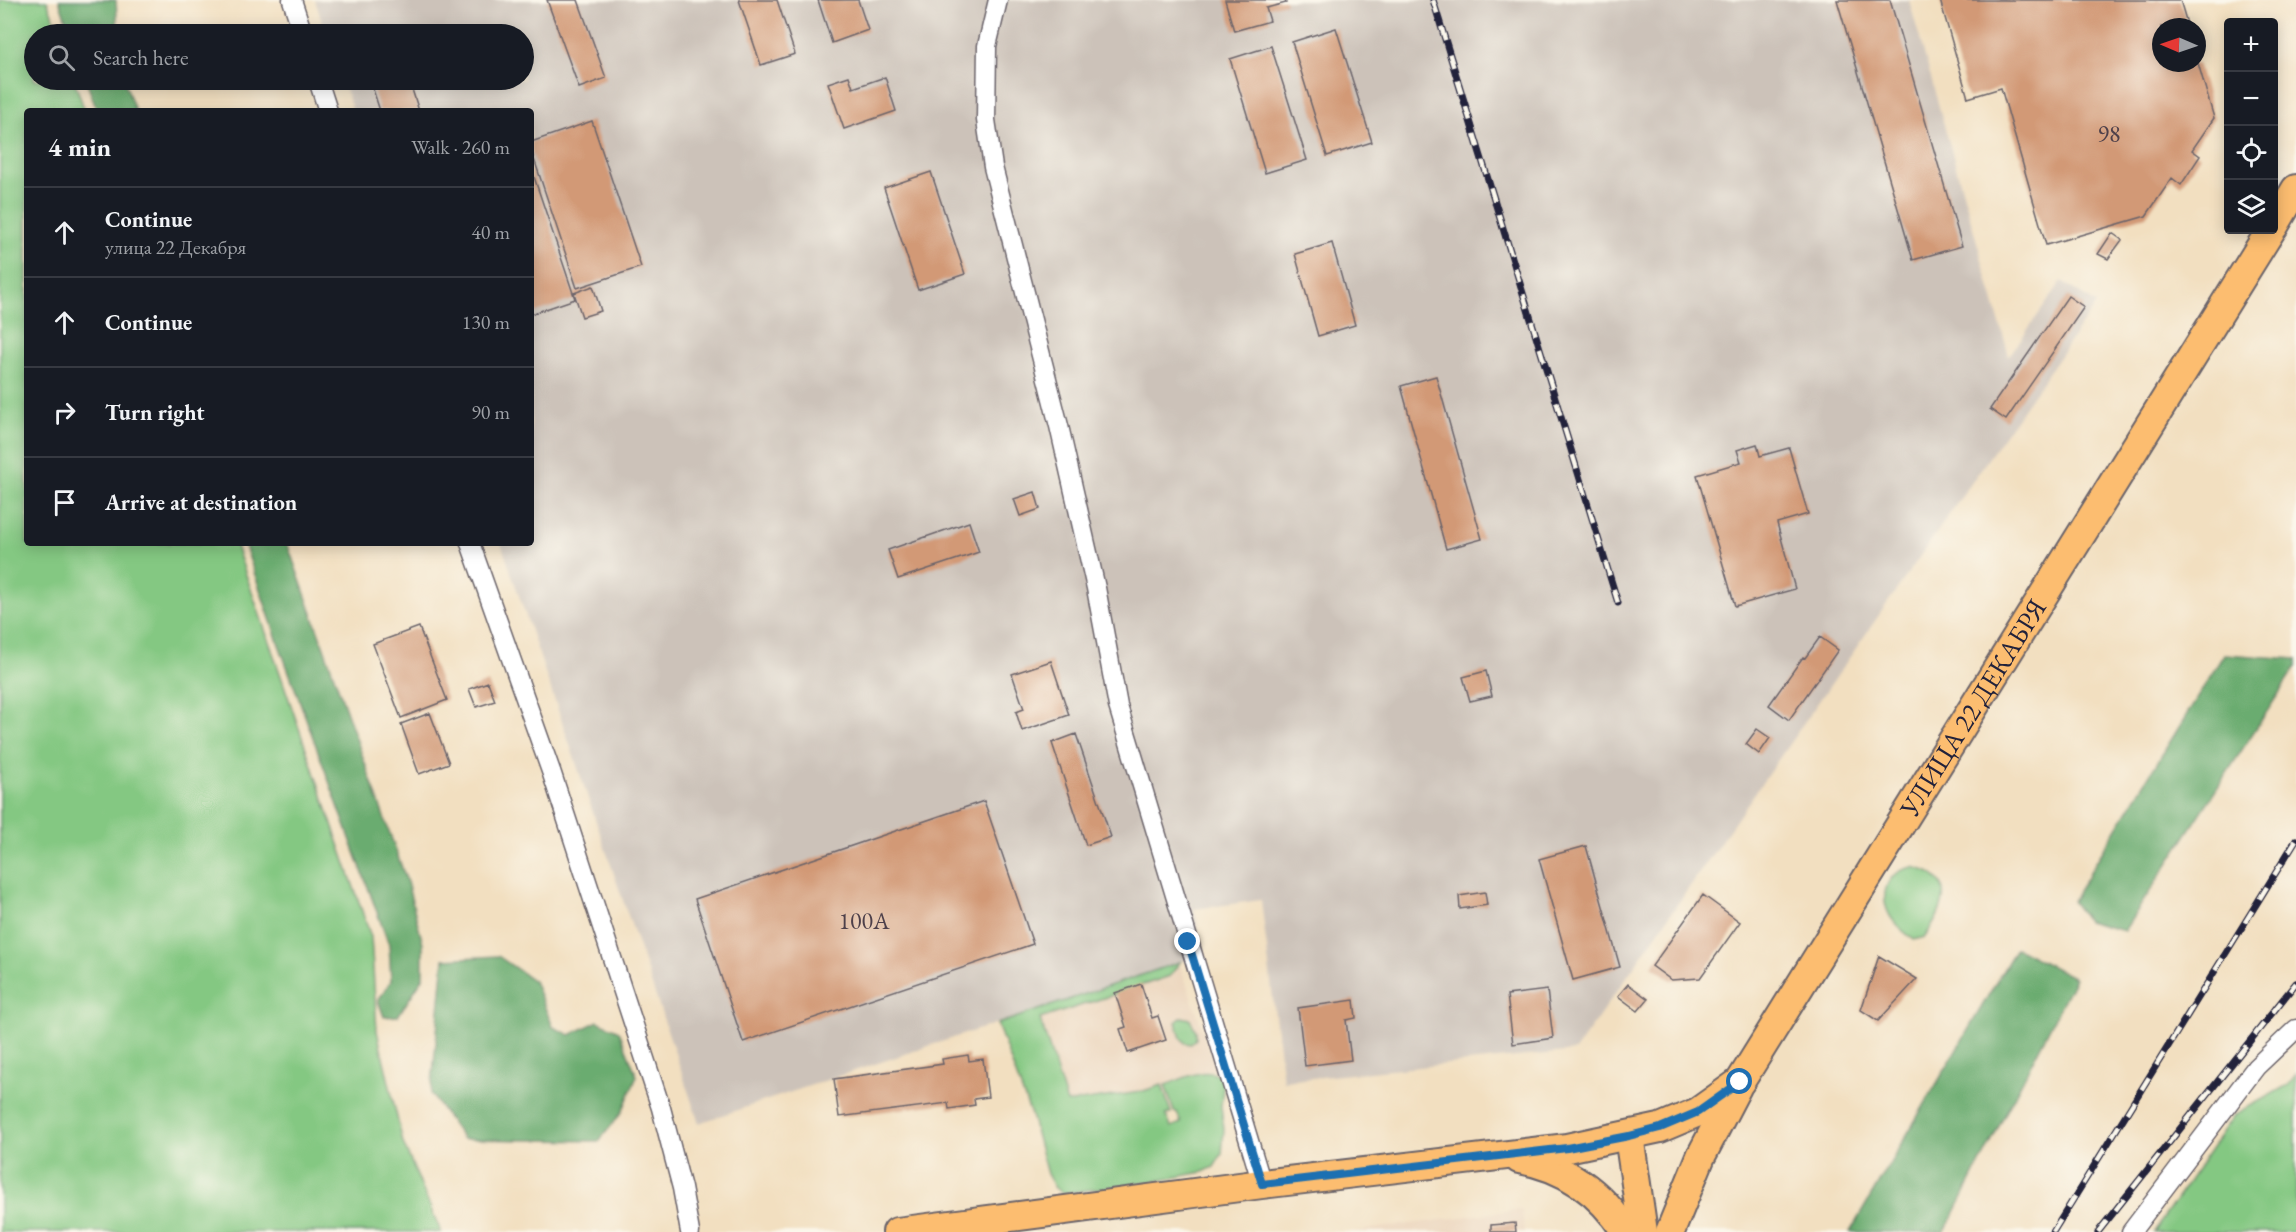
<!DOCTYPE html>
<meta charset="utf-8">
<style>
:root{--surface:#171b24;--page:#242831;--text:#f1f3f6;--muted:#9ea1a6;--line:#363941}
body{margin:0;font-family:"EB Garamond",serif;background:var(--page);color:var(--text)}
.controls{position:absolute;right:18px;top:18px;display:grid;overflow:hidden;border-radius:6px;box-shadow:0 3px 15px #0003}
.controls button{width:54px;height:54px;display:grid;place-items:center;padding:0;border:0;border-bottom:2px solid var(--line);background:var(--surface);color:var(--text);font:30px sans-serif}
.compass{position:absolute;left:2152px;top:18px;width:54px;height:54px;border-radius:50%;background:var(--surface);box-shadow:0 3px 15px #0003;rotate:272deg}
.stop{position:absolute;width:18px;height:18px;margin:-14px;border:4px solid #1f6fb2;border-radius:50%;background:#fff}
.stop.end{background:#1f6fb2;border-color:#fff;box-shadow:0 2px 6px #0008}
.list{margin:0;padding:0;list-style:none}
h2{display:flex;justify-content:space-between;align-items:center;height:78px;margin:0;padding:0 24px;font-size:26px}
h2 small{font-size:20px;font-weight:400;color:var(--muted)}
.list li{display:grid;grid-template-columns:39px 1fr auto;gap:18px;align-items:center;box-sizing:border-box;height:90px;padding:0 24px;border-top:2px solid var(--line)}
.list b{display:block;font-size:22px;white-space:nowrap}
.list p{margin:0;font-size:20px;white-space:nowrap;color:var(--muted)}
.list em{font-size:20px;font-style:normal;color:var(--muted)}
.icon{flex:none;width:33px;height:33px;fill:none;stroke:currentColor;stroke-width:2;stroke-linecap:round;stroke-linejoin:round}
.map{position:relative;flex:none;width:2296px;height:1232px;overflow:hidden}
.search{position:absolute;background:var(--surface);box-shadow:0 3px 15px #0003;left:24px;top:24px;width:510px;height:66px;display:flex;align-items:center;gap:15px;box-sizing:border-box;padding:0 21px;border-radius:33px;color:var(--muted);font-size:22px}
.panel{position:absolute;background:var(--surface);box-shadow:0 3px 15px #0003;left:24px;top:108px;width:510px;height:438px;border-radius:6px}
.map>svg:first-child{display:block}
</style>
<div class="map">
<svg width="2296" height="1232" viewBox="0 0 2296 1232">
<rect width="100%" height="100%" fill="#fbf7ec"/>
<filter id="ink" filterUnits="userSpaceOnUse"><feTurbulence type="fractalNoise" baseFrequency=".0167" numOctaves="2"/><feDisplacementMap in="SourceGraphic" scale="12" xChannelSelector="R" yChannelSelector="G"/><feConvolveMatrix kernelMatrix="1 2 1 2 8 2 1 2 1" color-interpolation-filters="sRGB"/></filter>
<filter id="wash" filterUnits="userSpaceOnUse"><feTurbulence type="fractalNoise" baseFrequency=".008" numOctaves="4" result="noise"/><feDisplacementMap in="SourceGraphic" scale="24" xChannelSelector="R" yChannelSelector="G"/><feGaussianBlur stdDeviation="1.35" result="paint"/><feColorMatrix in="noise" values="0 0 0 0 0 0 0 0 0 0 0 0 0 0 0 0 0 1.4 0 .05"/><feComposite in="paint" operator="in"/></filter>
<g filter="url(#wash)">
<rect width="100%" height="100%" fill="#f2dfc0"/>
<path fill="#ead2b8" d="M1180,965L1218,1073L1210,1070L1140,1092L1067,1103L1040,1019L1170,976Z
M1522,1209L1524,1232H1350Z"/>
<path fill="#ccc2b9" d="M315,0H1909L2009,356L2062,281L2096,304L1575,1051L1283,1081L1261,900L1194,909L1204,954L699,1123L501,543H531V111H353L342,80H524V34H326Z"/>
<path fill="#84c882" stroke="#53755e" stroke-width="1.5" d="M0,0H47L59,34H34V80H74L85,111H27V543H235L371,937L377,1031L403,1143L441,1232H0Z
M1913,867C1958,877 1945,908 1925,937L1914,940C1908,935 1901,930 1896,924C1876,902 1883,872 1913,867Z
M1180,962L1170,976L1040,1019L1067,1103L1140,1092L1162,1085L1171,1113L1166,1115L1171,1127L1181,1123L1177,1112H1174L1165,1085C1183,1079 1210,1063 1224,1080L1221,1106L1224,1129L1222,1154L1214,1167L1203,1172L1151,1182L1063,1193L1055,1188L1047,1174L1031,1115L997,1024Z
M1182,1017L1190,1019L1196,1031V1039L1191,1044L1185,1043L1181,1038L1176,1022Z
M2296,1074V1232H2154L2234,1115L2288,1085Z"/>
<path fill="#6bac70" stroke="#466756" stroke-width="1.5" d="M59,0H116L118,34H71Z
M86,80H124L135,111H97Z
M244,543H287L407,882L423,944V978L398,1016L384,1017L378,1000L391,981L389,945L278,642Z
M2224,654L2296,659V667L2124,931L2087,921L2072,901Z
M2016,948L2075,978L1949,1224L1944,1232H1850Z
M498,956L534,981L553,1027L570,1035L598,1021L619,1031L637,1076L622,1112L599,1141L463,1139L431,1094L444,959Z"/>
<g id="blocks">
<path fill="#d29976" d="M547,0H578L606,78L579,88Z
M739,0H777L795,54L761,65Z
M818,0H858L868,30L832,43Z
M1225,0H1285L1286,3L1266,8L1270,21L1234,31Z
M1837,0H1890L1962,246L1913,260Z
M1940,0H2180L2188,27H2161V63H2198L2214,118L2192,150L2200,156L2181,185L2172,178L2146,216L2046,245L2001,88L1968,98Z
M391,27L394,34H371Z
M1336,28L1372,142L1327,156L1292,42Z
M1271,46L1307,160L1265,173L1230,59Z
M849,76L853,88L885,77L896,111L844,129L828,83Z
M370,80H409L419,111H380Z
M592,121L641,267L577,288L531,150V142Z
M531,168L575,299L531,314Z
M931,172L965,274L918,290L884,188Z
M2112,233L2122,240L2108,259L2098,254Z
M1332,243L1355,325L1318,336L1295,254Z
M593,286L601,311L582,317L574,293Z
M2068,296L2084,307L2006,420L1990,409Z
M1436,376L1482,539L1446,549L1401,386Z
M1757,444L1760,456L1789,448L1808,514L1777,523L1795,589L1735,606L1697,475L1741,462L1737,450Z
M1035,492L1040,509L1020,516L1014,499Z
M969,522L979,552L898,579L888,550Z
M419,627L447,700L401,718L373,644Z
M1820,637L1838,650L1789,720L1769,705L1803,657L1805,658Z
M1051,661L1069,715L1022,731L1016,712L1024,709L1012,674Z
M1486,671L1492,696L1470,701L1463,677Z
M488,682L495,701L476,707L469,689Z
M430,713L449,763L419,774L401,724Z
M1757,729L1770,738L1759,754L1746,744Z
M1076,734L1111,837L1086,845L1052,743Z
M984,801L1033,944L743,1042L695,899Z
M1586,846L1620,967L1573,980L1539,859Z
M1485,892L1487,905L1460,909L1459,896Z
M1703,895L1740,922L1700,978L1671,980L1652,966Z
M1879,956L1917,979L1878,1021L1861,1010Z
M1141,984L1152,1018L1158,1016L1166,1040L1128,1053L1120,1029L1126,1027L1115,993Z
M1628,984L1648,999L1638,1011L1618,996Z
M1547,990L1553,1038L1513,1044L1507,995Z
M1354,1000L1356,1018L1346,1020L1351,1060L1305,1066L1298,1008Z
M968,1055L969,1061L983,1059L988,1097L974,1099L975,1105L949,1109L948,1103L839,1117L834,1079L943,1064L942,1059Z
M1515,1223L1516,1232H1491V1225Z"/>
</g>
</g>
<g filter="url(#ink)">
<use href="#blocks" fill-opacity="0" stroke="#6b646a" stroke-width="1.5"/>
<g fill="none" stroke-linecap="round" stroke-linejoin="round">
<g stroke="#6b646a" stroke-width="21">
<path id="street" d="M292,0L303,34
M998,0L987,46L986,120L993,167L1059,426L1096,588L1118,706L1262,1184
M318,80L328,111
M470,543L552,774L661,1108L682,1188L690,1232
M2131,1232L2256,1067L2296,1029"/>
</g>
<g stroke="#6b646a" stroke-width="32">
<g id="primary">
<path d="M2274,226L2296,189"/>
<path d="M1629,1136L1643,1232"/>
<path d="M1519,1159C1566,1167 1601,1192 1626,1232"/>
<path id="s1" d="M897,1232L1262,1184L1567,1148L1660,1128L1698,1112L1740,1082L2271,230"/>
<path d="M1670,1232L1701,1156L1737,1087"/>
</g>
</g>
<use href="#street" stroke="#fff" stroke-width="18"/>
<use href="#primary" stroke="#fcbd6f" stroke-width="28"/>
<g stroke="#22223b" stroke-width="7">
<path id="rail" d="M1433,0L1618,603
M2053,1232L2296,840
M2098,1232L2296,983"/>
</g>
<use href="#rail" stroke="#fbf7ec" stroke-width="4.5" stroke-dasharray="14" stroke-linecap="butt"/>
</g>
</g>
<g fill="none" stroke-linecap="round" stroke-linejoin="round" filter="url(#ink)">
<path stroke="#1f6fb2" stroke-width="8" d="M1188,942L1262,1184L1567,1148L1629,1136L1660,1128L1698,1112L1740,1082"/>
</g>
<g text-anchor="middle" stroke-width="4.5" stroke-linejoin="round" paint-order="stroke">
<g font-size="24" fill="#4e404a">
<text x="2109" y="142">98</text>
<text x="864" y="929">100А</text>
</g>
<g font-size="27" fill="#22223b" stroke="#fbf7ec">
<text dy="9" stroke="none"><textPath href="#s1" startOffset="1304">УЛИЦА 22 ДЕКАБРЯ</textPath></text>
</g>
</g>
</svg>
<div class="controls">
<button>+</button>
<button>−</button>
<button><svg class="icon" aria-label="locate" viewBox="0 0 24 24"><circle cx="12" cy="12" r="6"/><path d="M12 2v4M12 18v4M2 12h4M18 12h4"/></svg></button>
<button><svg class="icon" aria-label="layers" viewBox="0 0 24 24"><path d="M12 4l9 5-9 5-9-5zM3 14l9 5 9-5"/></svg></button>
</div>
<svg class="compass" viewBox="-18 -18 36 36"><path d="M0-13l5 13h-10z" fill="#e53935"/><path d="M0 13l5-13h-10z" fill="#9ea1a6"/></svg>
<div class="stop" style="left:1740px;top:1082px"></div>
<div class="stop end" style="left:1188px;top:942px"></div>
<div class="search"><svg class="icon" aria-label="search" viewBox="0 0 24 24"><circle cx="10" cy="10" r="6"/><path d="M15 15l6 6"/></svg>Search here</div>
<section class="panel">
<h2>4 min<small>Walk · 260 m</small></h2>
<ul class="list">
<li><svg class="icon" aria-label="ahead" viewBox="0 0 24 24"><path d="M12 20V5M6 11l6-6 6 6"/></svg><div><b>Continue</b><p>улица 22 Декабря</p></div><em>40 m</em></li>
<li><svg class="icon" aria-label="ahead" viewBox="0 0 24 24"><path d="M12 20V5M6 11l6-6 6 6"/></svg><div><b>Continue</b></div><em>130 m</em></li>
<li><svg class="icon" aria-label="right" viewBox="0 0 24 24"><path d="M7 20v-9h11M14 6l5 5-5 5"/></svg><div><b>Turn right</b></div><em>90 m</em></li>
<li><svg class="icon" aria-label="arrive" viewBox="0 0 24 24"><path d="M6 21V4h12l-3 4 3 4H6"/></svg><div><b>Arrive at destination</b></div></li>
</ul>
</section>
</div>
